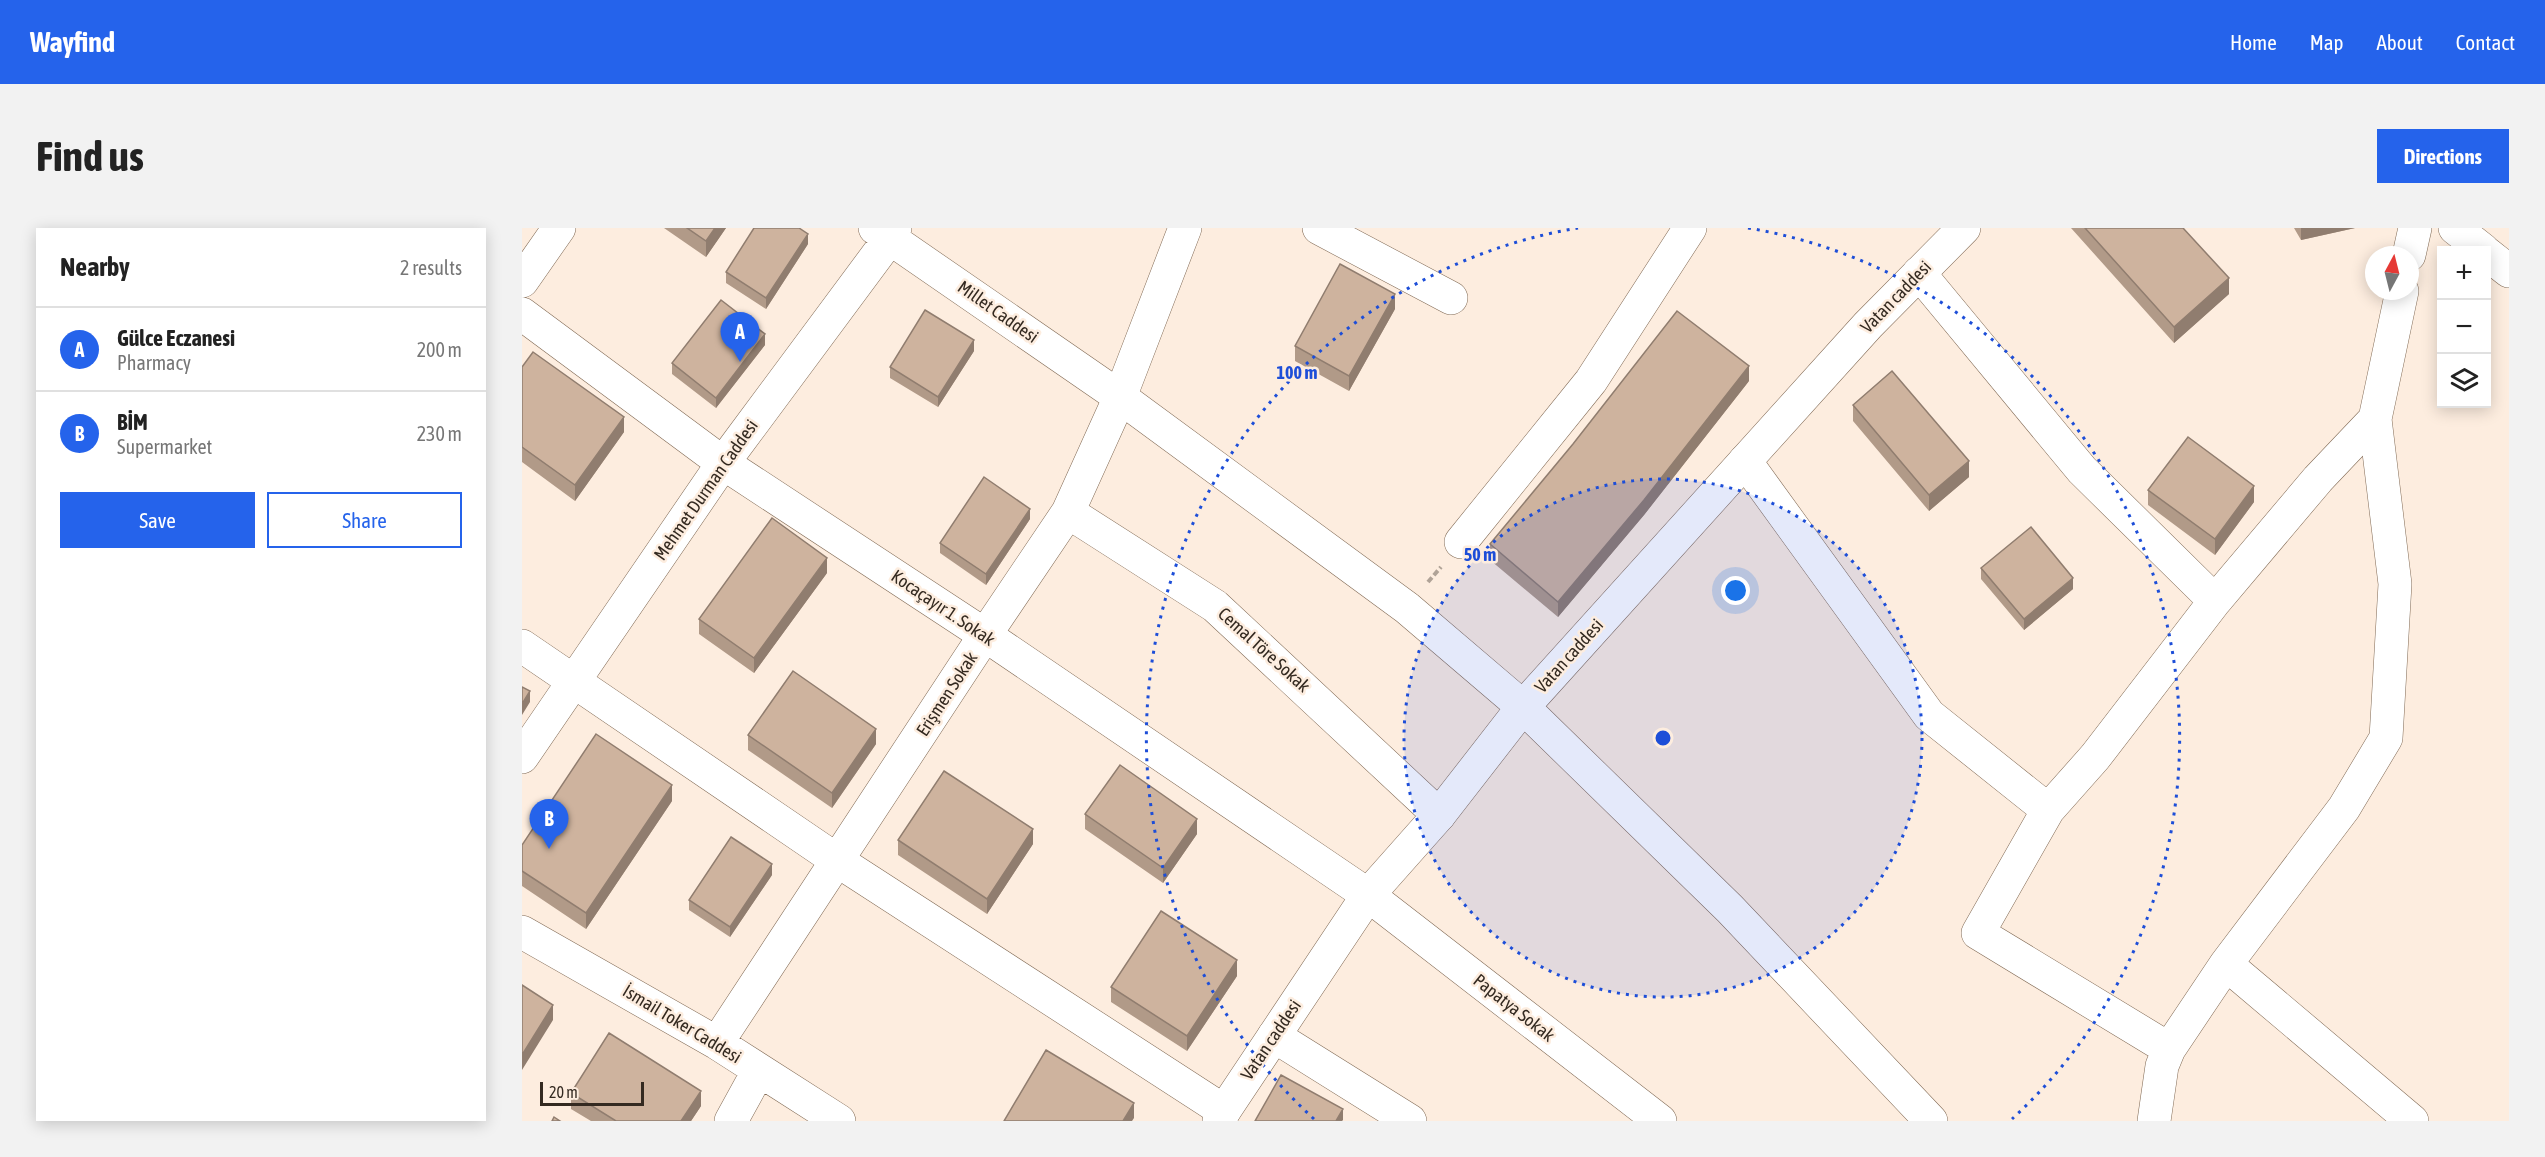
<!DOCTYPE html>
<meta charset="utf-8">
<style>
:root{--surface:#fff;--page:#f2f2f2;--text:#222;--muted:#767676;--line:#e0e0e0;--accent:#2563eb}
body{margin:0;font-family:"Asap Condensed",sans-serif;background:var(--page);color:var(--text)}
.controls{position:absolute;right:18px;top:18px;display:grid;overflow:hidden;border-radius:0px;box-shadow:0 3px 15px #0003}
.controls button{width:54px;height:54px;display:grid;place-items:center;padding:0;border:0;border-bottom:2px solid var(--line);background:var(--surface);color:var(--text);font:30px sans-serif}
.compass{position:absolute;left:1843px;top:18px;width:54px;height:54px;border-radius:50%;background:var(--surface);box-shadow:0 3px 15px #0003;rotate:7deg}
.scale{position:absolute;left:18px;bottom:15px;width:104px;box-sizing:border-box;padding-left:6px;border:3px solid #342a21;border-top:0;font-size:16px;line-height:21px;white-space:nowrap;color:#342a21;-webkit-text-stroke:4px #fdeddf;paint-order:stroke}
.you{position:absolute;left:1214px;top:363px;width:21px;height:21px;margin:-15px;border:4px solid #fff;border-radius:50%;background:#1a73e8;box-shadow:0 0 0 9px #1a73e833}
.badge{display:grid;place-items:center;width:39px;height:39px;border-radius:50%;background:var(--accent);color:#fff;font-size:20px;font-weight:700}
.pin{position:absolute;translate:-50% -50px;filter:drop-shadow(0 2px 3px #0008)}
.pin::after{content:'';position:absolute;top:32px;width:21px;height:18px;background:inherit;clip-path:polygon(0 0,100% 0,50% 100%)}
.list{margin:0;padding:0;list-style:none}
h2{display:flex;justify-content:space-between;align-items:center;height:78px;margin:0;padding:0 24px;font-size:26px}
h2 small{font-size:20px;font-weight:400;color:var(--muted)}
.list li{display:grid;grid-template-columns:39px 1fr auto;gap:18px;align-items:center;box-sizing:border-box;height:84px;padding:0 24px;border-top:2px solid var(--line)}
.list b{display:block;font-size:22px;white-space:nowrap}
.list p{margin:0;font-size:20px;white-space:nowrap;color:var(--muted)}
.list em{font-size:20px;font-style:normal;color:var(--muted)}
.actions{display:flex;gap:12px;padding:18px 24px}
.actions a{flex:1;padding:14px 0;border:2px solid var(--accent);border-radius:0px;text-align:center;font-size:21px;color:var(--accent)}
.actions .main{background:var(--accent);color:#fff}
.icon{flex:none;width:33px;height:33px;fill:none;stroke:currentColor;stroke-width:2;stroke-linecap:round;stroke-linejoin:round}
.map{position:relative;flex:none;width:1987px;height:893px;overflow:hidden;border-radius:0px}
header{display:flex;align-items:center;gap:36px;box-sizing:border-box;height:84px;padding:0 30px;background:var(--accent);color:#fff}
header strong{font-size:28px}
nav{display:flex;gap:33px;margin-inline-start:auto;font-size:21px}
.intro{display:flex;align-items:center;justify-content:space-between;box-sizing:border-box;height:144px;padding:0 36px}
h1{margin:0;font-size:42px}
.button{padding:15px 27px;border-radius:0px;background:var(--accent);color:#fff;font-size:21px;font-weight:700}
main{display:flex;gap:36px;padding:0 36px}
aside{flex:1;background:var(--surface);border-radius:0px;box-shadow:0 3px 15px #0003}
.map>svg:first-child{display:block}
</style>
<header>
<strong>Wayfind</strong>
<nav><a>Home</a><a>Map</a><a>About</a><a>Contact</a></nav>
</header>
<div class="intro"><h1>Find us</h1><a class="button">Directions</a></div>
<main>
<aside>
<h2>Nearby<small>2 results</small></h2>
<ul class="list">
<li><span class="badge">A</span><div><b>Gülce Eczanesi</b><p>Pharmacy</p></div><em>200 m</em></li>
<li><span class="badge">B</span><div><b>BİM</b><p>Supermarket</p></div><em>230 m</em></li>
</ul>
<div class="actions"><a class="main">Save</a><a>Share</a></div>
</aside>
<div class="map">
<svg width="1987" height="893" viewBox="0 0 1987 893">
<rect width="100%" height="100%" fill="#fdeddf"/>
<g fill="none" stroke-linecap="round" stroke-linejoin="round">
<g stroke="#816a55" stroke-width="34">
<path id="street" d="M353,0L598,169L885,380L1001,479L1208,681L1409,893
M797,0L929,70
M1933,0L1961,22
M1964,25L1987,43
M1887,27L1893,0
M1397,45L1560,242L1693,373
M0,53L37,0
M0,86L201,235L463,407L846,667L1138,893
M1223,233L1407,487L1526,582
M546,284L693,378L917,587
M939,314L1069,153L1168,0
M0,418L316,633L702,883
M0,529L201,235L368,10L373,0
M0,704L195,815L317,893
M1704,736L1890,893
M752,808L888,893
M195,815L463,407L546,284L598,169L663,0
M1647,821L1456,705L1526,582L1573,529L1693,373L1796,251L1853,191
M209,893L237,842
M1632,893L1640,838L1647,821L1704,736L1822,580L1864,510L1873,356L1853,191L1880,63"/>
</g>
<g stroke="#816a55" stroke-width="34">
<path id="secondary" d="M697,893L702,883L846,667L917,587L1001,479L1346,97L1442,0"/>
</g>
<path stroke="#b0a397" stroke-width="4" stroke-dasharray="6 3" stroke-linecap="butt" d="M906,354L919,339"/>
<use href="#street" stroke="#fff" stroke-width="33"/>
<use href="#secondary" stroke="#fff" stroke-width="33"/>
</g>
<path fill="#b19a88" d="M142,0H204L184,29Z
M1549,0H1661L1707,66L1652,115Z
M1772,0H1833L1779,12Z
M286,16L244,81L204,55V44Z
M873,81L827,163L773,133V118Z
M243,117L194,180L150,146V135Z
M452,123L416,179L368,150V139Z
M0,139L102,204L53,273L0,234Z
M1227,153L1122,287L1036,389L968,332V316Z
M1331,177L1447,249L1407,283L1331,193Z
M1626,262L1732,274L1693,327L1626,277Z
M508,291L464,357L418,325V315Z
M1459,340L1551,361L1502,402L1459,351Z
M305,345L232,445L177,406V391Z
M226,507L354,516L310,580L226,522Z
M150,573L64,701L0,658V617Z
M563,586L675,606L641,655L563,601Z
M376,612L511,616L465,686L376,627Z
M250,647L208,709L167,682V672Z
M715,748L665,823L589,774V759Z
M49,865L179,878L169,893H69L49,881Z"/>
<path fill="#907d6f" d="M193,0H204L184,29V13Z
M1779,0H1833L1779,12Z
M286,6V16L244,81V70Z
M1707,50V66L1652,115V99Z
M873,66V81L827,163V148Z
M243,106V117L194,180V170Z
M452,112V123L416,179V169Z
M1227,138V153L1122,287L1036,389V374Z
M102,189V204L53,273V257Z
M1447,233V249L1407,283V267Z
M1732,258V274L1693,327V311Z
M508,281V291L464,357V346Z
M305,330V345L232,445V430Z
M1551,350V361L1502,402V391Z
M8,463V474L0,487V476Z
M354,501V516L310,580V565Z
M150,557V573L64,701V685Z
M675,591V606L641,655V640Z
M511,601V616L465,686V671Z
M250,636V647L208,709V699Z
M715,732V748L665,823V808Z
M31,777V792L0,842V827Z
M179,863V878L169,893H159Z
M612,875V890L610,893H601Z
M821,881V892L820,893H814Z"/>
<path fill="#ceb39e" stroke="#907d6f" stroke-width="1.5" d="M165,0H193L184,13Z
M232,0H277L286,6L244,70L204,44Z
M1563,0H1661L1707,50L1652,99Z
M818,36L873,66L827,148L773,118Z
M199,72L243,106L194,170L150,135Z
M403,82L452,112L416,169L368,139Z
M1155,83L1227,138L1122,272L1036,374L968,316L1051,216Z
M11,124L102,189L53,257L0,219V139Z
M1370,143L1447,233L1407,267L1331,177Z
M1666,209L1732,258L1693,311L1626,262Z
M462,249L508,281L464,346L418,315Z
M250,290L305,330L232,430L177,391Z
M1509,299L1551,350L1502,391L1459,340Z
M271,443L354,501L310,565L226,507Z
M0,459L8,463L0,476Z
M74,506L150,557L64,685L0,643V617Z
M598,537L675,591L641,640L563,586Z
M422,543L511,601L465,671L376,612Z
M209,609L250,636L208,699L167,672Z
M639,683L715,732L665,808L589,759Z
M0,757L31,777L0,827Z
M87,805L179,863L159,893H94L49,865Z
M524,822L612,875L601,893H482Z
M759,847L821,881L814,893H733Z
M32,889L38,893H30Z"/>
<circle cx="1141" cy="510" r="259" fill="#1d4ed8" fill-opacity=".12"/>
<g fill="none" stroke="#1d4ed8" stroke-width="3" stroke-dasharray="3 6">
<circle cx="1141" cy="510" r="259"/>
<path d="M792 891A517 517 0 0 1 1056 0M1226 0A517 517 0 0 1 1490 891"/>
</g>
<g text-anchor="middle" stroke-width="5" stroke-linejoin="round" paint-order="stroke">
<g font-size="18" fill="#342a21" stroke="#fdeddf">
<text transform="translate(1374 69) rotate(-46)" y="6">Vatan caddesi</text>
<text transform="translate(476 84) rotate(35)" y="6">Millet Caddesi</text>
<text transform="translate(184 262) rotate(-55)" y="6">Mehmet Durman Caddesi</text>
<text transform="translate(421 380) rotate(34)" y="6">Kocaçayır 1. Sokak</text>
<text transform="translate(742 422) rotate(42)" y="6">Cemal Töre Sokak</text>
<text transform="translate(1047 428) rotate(-48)" y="6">Vatan caddesi</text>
<text transform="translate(425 466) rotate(-57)" y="6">Erişmen Sokak</text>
<text transform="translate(992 780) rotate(38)" y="6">Papatya Sokak</text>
<text transform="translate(160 796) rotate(31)" y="6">İsmail Toker Caddesi</text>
<text transform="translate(749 812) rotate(-56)" y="6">Vatan caddesi</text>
</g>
</g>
<circle cx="1141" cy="510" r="9" fill="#1d4ed8" stroke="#fdeddf" stroke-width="3"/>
<g font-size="18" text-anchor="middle" font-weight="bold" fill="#1d4ed8" stroke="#fdeddf" stroke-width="5" stroke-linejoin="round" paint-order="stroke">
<text x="775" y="151">100 m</text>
<text x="958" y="333">50 m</text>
</g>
</svg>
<div class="controls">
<button>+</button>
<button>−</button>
<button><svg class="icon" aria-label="layers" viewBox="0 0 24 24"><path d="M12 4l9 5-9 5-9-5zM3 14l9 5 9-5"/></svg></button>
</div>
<svg class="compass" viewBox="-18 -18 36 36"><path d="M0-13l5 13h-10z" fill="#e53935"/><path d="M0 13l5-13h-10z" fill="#767676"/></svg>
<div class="scale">20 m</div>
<div class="you"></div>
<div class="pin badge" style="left:218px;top:134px">A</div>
<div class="pin badge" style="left:27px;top:621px">B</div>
</div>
</main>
